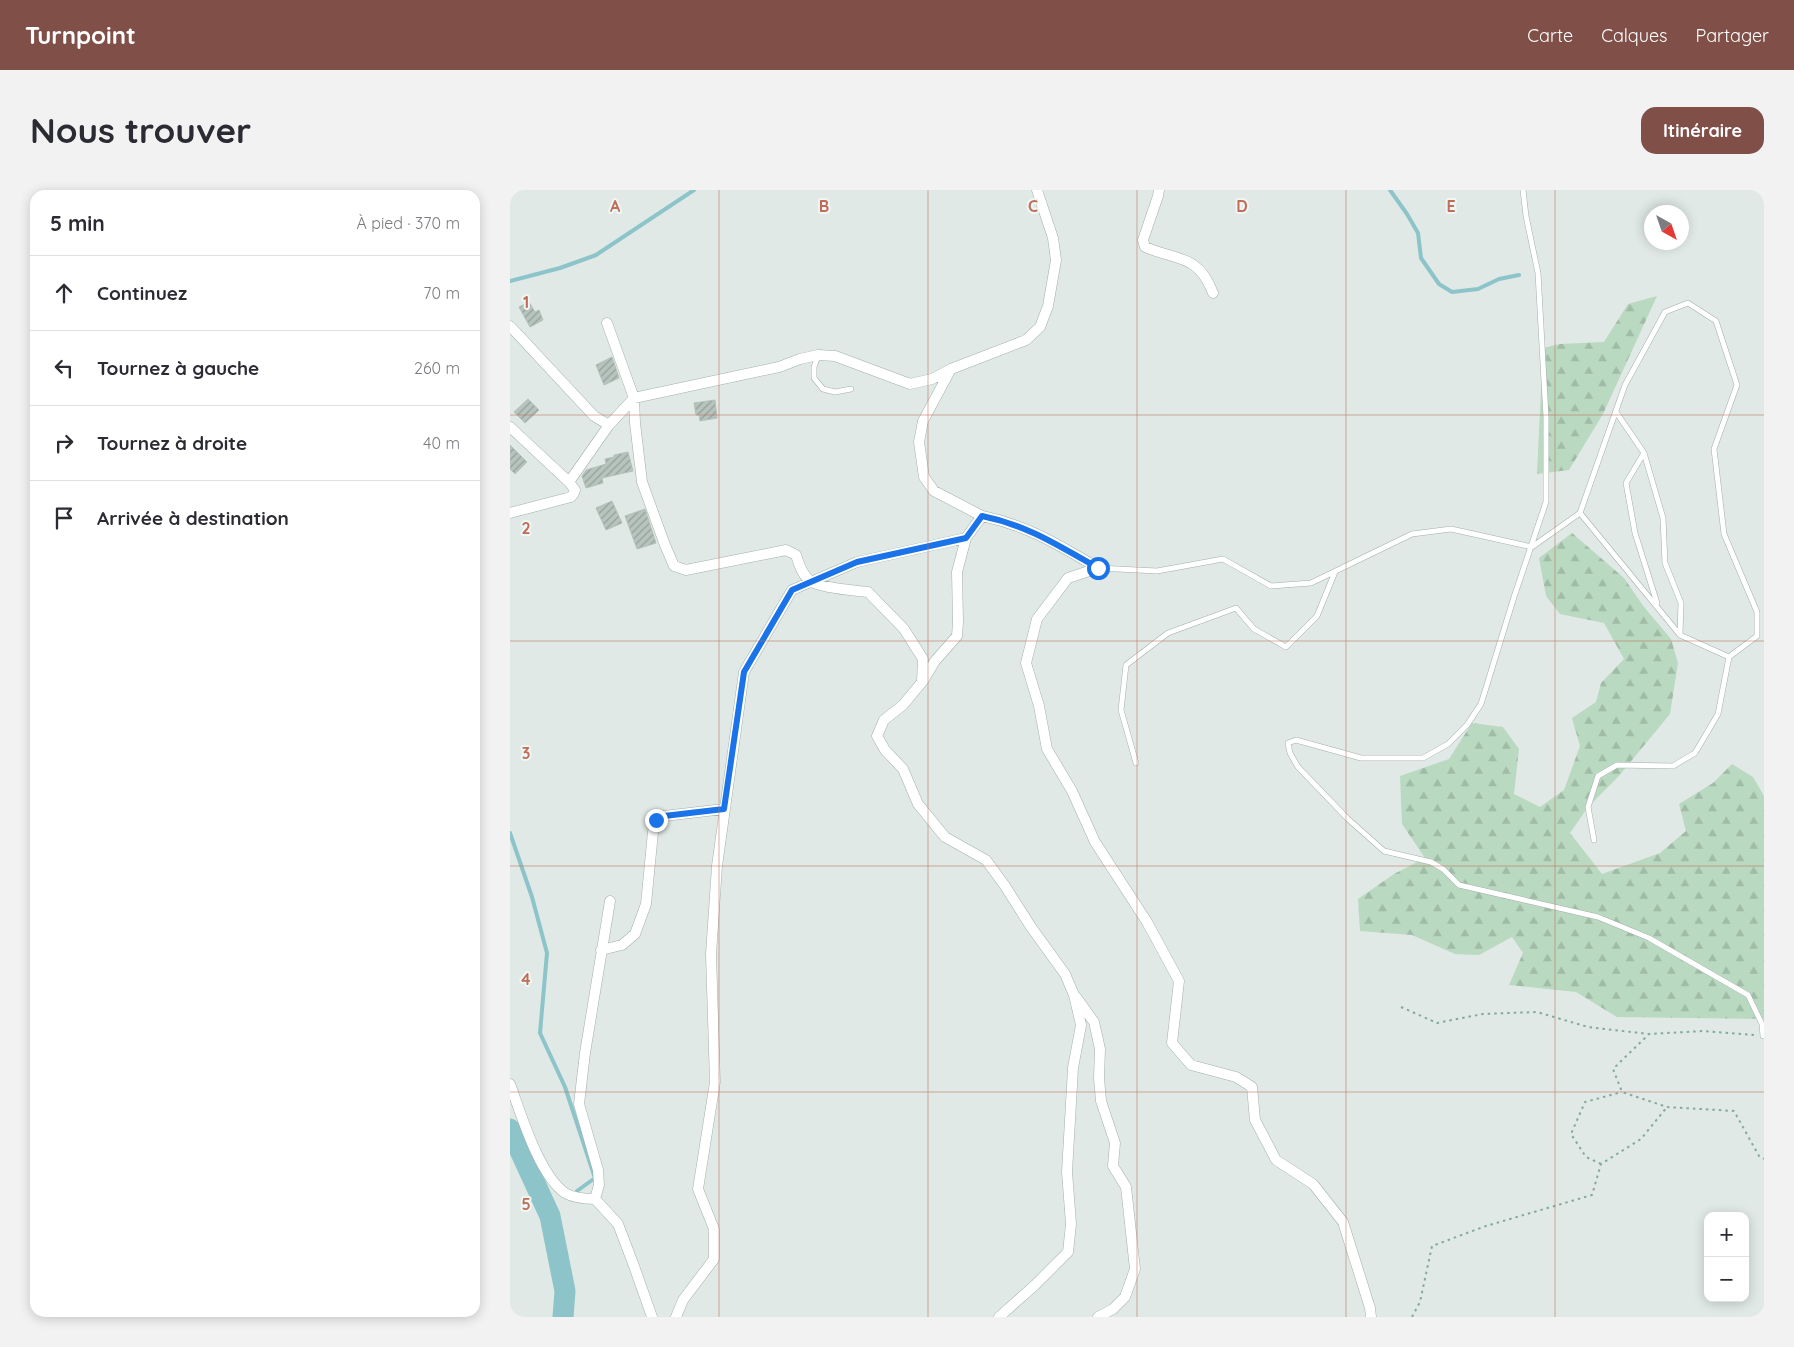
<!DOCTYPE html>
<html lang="fr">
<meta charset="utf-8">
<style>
:root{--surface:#fff;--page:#f2f2f3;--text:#2b2b33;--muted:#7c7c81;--line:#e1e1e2;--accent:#7f4f48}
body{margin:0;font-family:Quicksand,sans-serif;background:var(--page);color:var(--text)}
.controls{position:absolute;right:15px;bottom:15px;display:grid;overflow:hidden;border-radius:10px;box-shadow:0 2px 12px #0003}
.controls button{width:45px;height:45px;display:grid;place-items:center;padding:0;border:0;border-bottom:1px solid var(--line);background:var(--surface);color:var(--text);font:25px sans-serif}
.compass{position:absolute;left:1134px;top:15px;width:45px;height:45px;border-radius:50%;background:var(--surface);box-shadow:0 2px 12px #0003;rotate:140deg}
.stop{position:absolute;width:15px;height:15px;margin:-11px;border:4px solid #1a73e8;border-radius:50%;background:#fff}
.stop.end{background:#1a73e8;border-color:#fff;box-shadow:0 1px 5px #0008}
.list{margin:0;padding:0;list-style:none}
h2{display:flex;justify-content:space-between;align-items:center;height:65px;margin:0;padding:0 20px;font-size:21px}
h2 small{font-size:16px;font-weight:400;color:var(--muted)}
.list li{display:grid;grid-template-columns:32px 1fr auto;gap:15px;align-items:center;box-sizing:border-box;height:75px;padding:0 20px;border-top:1px solid var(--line)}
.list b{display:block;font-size:19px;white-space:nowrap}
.list em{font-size:16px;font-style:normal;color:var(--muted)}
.icon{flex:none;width:28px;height:28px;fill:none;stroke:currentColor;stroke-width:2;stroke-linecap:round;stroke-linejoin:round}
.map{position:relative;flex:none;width:1254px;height:1127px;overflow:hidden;border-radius:15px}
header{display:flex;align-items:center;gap:30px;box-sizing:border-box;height:70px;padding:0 25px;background:var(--accent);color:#fff}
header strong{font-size:24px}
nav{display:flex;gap:28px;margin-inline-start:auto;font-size:18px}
.intro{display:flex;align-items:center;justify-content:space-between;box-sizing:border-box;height:120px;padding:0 30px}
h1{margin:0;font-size:35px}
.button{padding:12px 22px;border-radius:15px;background:var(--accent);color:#fff;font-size:18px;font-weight:700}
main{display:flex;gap:30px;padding:0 30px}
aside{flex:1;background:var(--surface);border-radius:15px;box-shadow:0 2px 12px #0003}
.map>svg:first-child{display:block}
</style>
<header>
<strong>Turnpoint</strong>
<nav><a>Carte</a><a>Calques</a><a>Partager</a></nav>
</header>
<div class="intro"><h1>Nous trouver</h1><a class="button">Itinéraire</a></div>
<main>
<aside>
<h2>5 min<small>À pied · 370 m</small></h2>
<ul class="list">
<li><svg class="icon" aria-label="ahead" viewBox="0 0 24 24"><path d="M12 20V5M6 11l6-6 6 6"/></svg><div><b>Continuez</b></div><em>70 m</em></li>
<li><svg class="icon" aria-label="left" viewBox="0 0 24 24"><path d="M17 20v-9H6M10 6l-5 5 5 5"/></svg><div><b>Tournez à gauche</b></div><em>260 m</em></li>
<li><svg class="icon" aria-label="right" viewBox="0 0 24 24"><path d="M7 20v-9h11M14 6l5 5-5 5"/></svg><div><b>Tournez à droite</b></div><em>40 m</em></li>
<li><svg class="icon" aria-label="arrive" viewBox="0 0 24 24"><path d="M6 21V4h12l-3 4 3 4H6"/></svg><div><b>Arrivée à destination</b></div></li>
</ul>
</aside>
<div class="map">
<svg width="1254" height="1127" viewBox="0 0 1254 1127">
<defs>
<pattern id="forest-firs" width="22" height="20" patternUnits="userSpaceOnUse" patternTransform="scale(1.25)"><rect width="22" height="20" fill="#bad9c1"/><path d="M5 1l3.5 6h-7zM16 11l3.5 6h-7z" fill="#a0bba6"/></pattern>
<pattern id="building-hatch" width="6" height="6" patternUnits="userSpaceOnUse" patternTransform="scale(1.25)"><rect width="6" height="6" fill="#b6c4bd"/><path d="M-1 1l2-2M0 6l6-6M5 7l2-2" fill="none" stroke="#94a09a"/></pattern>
</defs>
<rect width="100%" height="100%" fill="#e0e9e5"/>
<path fill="url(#forest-firs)" d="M1147,106L1093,224L1059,280L1027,284L1033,158L1050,154L1094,152L1118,114Z
M1062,343L1114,388L1134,417L1161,449L1168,473L1160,524L1108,587L1078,617L1060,643L1092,684L1150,663L1176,641L1169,614L1203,593L1222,574L1243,587L1254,606V829L1107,827L1066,802L999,795L1013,763L1002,747L969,765L945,764L902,745L850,741L848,709L884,684L915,668L892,634L890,586L939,569L962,533L993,537L1009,559L1004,604L1030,617L1054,600L1070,556L1062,528L1086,512L1091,493L1114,469L1094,433L1050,424L1036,406L1029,368Z"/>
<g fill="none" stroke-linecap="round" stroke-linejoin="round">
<path stroke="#8cc4ca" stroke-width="4" d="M880,0L897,24L908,43L911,68L929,94L942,102L968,99L989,89L1009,85
M0,91L50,78L86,65L184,0
M0,643L22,707L37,763L30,843L55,897L85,988L67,1001"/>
<path stroke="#8cc4ca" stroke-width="21" d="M0,939L40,1026L55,1101L53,1127"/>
</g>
<path fill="url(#building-hatch)" stroke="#b3c2bb" d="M19,112L25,122L29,120L33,130L20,137L9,117Z
M102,167L109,188L94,195L86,175Z
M18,209L29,220L15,233L4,222Z
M205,210L207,228L190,231L189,225H186L184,213Z
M0,255L17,272L5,284L0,279Z
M118,262L123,281L92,288L93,293L76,298L72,286L76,280L96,274L95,269L104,267V265Z
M102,311L112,333L96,340L86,318Z
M135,319L146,353L127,359L115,326Z"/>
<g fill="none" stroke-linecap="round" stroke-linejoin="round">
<g stroke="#a3b0ab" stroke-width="6">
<path id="service" d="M1013,0L1016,26L1028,83L1036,227V312L1004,407L971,514L957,535L938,554L913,568H851L786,550L778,553L780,563L788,577L838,629L874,661L921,672L933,679L949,695L1088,727L1139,748L1238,805L1252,834L1253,846
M308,166L304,177V188L313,199L325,202L341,199
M1106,222L1134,263L1153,328L1155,373L1171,413L1170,444
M1134,263L1116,293L1125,343L1147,413
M588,378L647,381L713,369L761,396L801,393L902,344L941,339L1022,357L1070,323L1115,195L1155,122L1178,113L1206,131L1227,195L1204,259L1214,344L1247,422V446L1219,467L1170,445L1070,323
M626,573L611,520L616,475L658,443L726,418L744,439L776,457L807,426L825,382
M1084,650L1078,617L1088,586L1107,575L1163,576L1185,563L1208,524L1219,467"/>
</g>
<g stroke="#a3b0ab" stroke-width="11">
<path id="minor" d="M649,0L648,6L633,50L635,57C668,71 688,64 703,103
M97,133L124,208L125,233L132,292L155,355L164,376L176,380L276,360L286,365C289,375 293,387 302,392C316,399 343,400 358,402L394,439L413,469L412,492L393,515L374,530L367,546L375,560L393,579L408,614L435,647L476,670L495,696L521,737L555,784L564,805L571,835L563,878L557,982L561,1034L558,1062L525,1095L489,1127
M0,136L84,226L99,235
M441,179L413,231L409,252L414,287L424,301L472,326
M0,237L59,292
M0,323L61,307L64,303L65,300L59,292L99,235L124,208L269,177L290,169L308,165L325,166L400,194L422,189L441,179L516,150L530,137L538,116L546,70L543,48L527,0
M588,378L558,388L527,429L516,473L529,516L537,559L562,601L585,652L637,732L669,791L662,853L681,875L726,887L742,897L745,930L766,970L803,994L833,1032L860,1118L861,1127
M413,491L425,471L447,446L448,432L447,382L456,348L472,326C517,335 549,355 588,378
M91,760L112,755L125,744L136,714L143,642L146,630L154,626L214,619
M566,807L584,832L590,859L589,888L591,911L605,953L603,976L616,997L625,1079L615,1107L603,1119L588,1127
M0,894C11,924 29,985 55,1003C64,1008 75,1009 85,1009L108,1034L124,1076L142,1127
M85,1009L89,995L88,980L69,914L75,863L100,711
M166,1127L173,1110L204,1069V1039L188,999L205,892L201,764L207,676L234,482L282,400L347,372L456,348"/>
</g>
<path stroke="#83aa9c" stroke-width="2" stroke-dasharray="2.5 4" stroke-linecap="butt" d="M891,817L927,833L973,824L1027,822L1078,837L1139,844
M1244,845L1193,841L1139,844L1103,879L1112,902L1157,917L1224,921L1249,966L1254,969
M1091,974L1076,967L1061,944L1075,912L1112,902
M902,1127L910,1112L922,1056L976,1036L1082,1005L1091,974L1131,949L1157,917"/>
<use href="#service" stroke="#fff" stroke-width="5"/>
<use href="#minor" stroke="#fff" stroke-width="10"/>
</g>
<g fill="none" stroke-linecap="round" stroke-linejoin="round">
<path stroke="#1a73e8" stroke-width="6" d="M146,630L154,626L214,619L234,482L282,400L347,372L456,348L472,326C517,335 549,356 588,378"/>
</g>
<path fill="none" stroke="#be6e58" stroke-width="1" stroke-opacity="0.55" d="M209,0V1127M418,0V1127M627,0V1127M836,0V1127M1045,0V1127M0,225H1254M0,451H1254M0,676H1254M0,902H1254"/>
<g font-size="16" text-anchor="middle" font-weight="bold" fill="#be6e58" stroke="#f0f6f3" stroke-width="4" stroke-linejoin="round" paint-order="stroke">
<text x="105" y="22">A</text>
<text x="314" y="22">B</text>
<text x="523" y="22">C</text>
<text x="732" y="22">D</text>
<text x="941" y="22">E</text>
<text x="16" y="118">1</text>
<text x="16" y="344">2</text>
<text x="16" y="569">3</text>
<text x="16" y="795">4</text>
<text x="16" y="1020">5</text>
</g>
</svg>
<div class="controls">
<button>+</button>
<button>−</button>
</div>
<svg class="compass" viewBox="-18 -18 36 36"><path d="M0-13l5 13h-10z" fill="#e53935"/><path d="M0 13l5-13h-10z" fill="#7c7c81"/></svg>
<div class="stop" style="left:588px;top:378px"></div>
<div class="stop end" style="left:146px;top:630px"></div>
</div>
</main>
